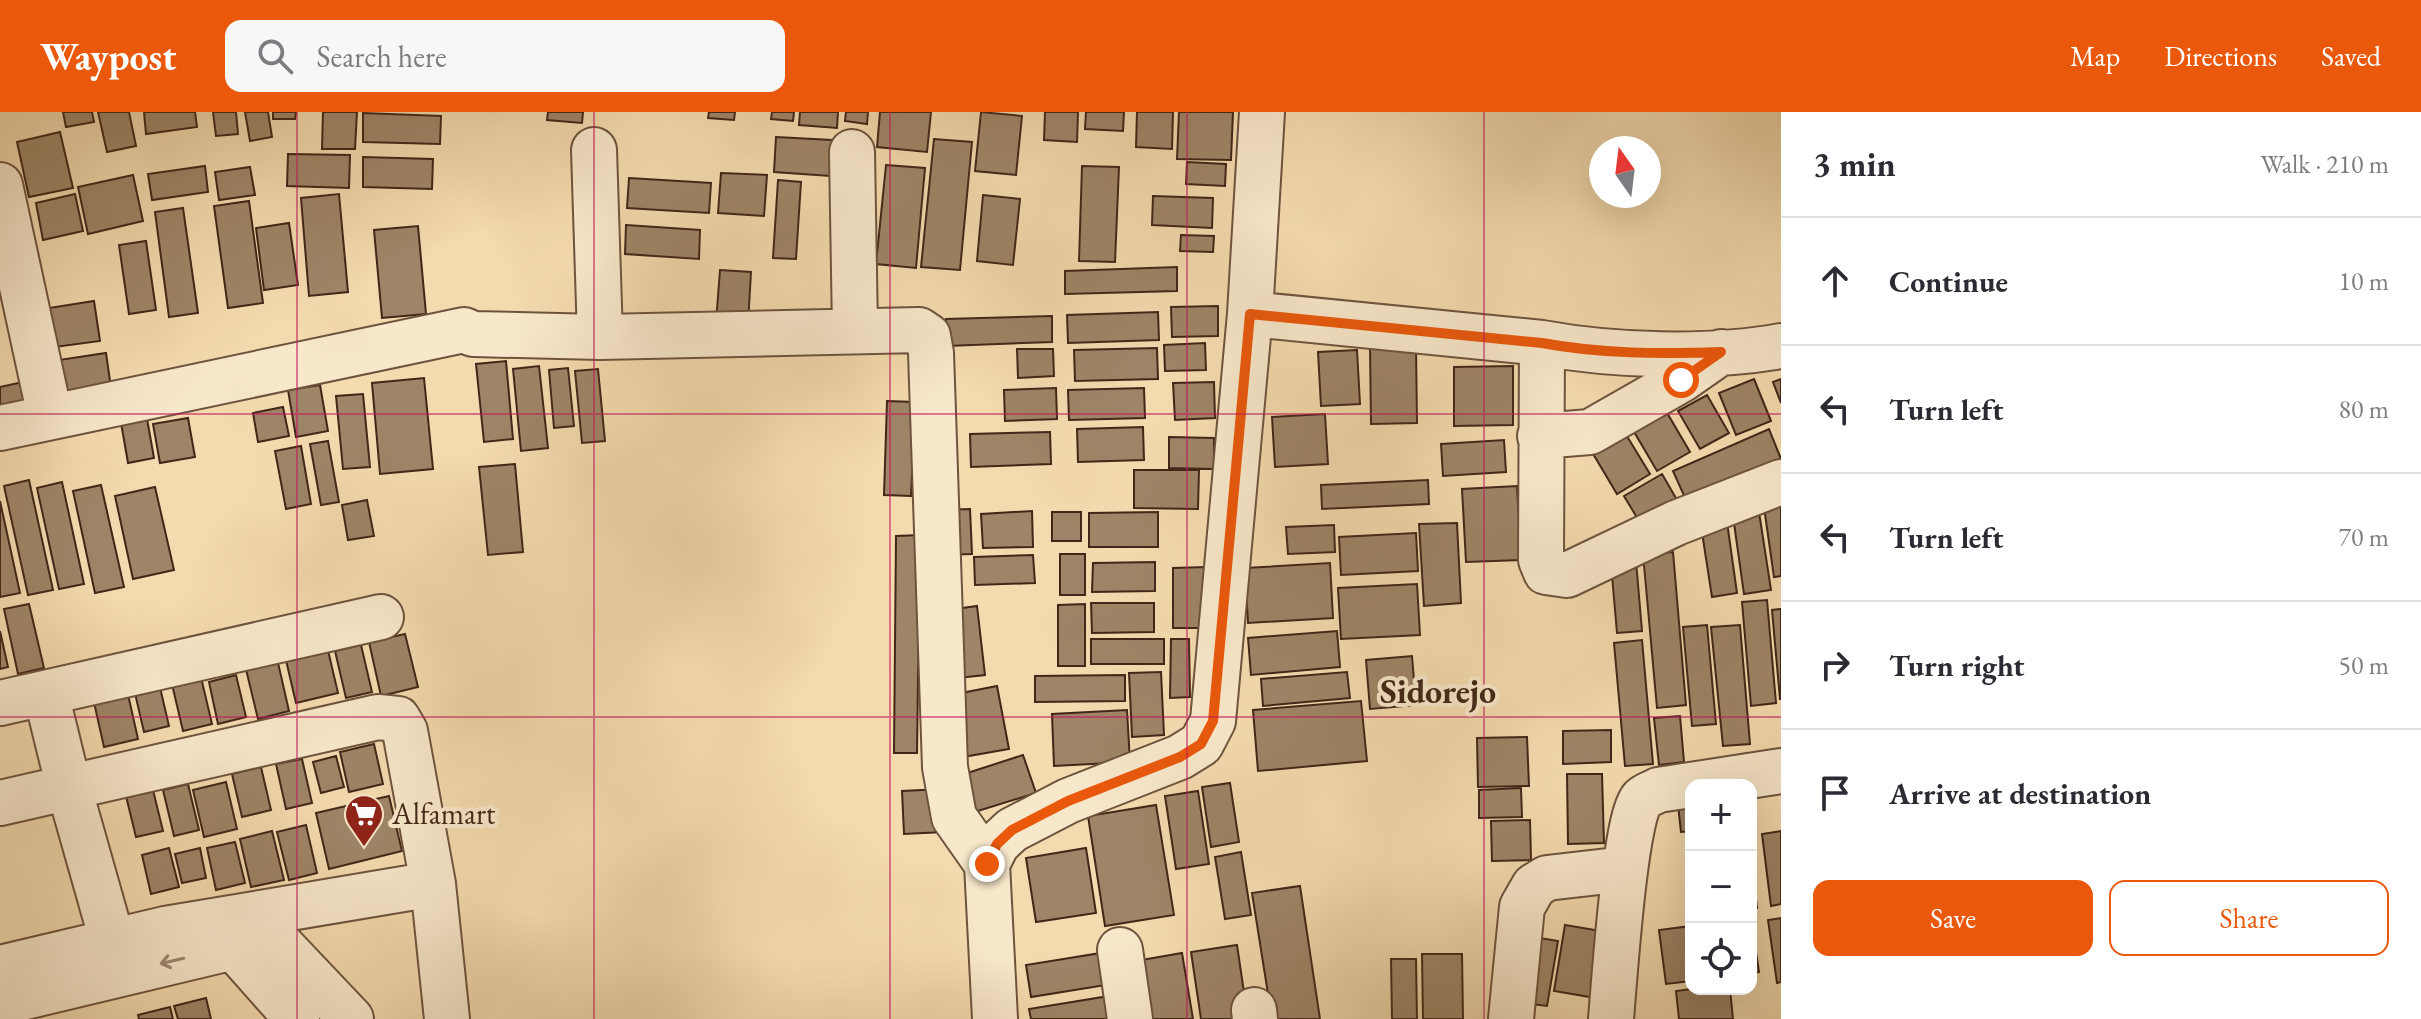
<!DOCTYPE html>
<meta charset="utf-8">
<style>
:root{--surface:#fff;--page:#f7f7f7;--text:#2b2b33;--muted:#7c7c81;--line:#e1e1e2;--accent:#ea580c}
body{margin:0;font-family:"EB Garamond",serif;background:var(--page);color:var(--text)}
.controls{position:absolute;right:24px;bottom:24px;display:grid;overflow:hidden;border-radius:16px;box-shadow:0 8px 32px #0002}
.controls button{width:72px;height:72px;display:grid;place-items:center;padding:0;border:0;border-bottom:2px solid var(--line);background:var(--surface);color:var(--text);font:40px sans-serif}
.compass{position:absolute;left:1589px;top:24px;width:72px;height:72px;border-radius:50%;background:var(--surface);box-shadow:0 8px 32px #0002;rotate:346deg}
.stop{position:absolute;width:24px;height:24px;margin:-18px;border:6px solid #ea580c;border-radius:50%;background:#fff}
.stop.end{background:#ea580c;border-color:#fff;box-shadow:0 2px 8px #0008}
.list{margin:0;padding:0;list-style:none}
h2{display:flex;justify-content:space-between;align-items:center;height:104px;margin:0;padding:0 32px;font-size:34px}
h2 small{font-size:26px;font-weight:400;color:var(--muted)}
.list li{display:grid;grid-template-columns:52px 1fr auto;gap:24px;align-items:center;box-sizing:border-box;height:128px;padding:0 32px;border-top:2px solid var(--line)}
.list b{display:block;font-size:30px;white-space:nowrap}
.list em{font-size:26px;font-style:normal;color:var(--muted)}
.actions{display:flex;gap:16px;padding:24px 32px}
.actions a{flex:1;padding:18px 0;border:2px solid var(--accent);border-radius:16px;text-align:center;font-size:28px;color:var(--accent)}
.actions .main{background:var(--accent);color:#fff}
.icon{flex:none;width:44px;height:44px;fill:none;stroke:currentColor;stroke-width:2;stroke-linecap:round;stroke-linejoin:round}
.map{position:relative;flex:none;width:1781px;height:907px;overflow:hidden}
header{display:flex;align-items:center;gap:48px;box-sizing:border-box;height:112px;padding:0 40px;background:var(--accent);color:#fff}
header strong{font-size:38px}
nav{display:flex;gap:44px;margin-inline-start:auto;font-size:28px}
.search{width:560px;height:72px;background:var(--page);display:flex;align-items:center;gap:20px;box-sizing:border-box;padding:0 28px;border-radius:16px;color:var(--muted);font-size:30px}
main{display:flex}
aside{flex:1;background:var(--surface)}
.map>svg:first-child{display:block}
</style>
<header>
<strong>Waypost</strong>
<div class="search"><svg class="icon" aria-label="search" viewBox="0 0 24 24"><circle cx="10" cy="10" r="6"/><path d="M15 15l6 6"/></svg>Search here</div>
<nav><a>Map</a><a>Directions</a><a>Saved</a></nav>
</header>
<main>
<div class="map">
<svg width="1781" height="907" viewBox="0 0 1781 907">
<rect width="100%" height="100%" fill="#f4dbaf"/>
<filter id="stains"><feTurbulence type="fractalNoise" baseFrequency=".0025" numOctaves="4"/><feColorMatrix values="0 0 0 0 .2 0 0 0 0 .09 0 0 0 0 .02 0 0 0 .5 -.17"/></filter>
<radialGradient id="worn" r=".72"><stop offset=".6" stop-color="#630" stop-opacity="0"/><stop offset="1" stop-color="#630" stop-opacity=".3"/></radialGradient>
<path fill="#9e8567" stroke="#412718" stroke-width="2" d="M63,0H92L94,10L66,15Z
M98,0H129L136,34L107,40Z
M144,0H195L197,15L146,22Z
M213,0H236L238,22L216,24Z
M245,0H268L272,25L250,29Z
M273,0H296L295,7H273Z
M323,0H357L355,37H322Z
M548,0H583L582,11L547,8Z
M709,0H735L734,8L708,6Z
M772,0H794L793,9L771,7Z
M800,0H838L837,16L799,13Z
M846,0H868L867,12L845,9Z
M880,0H931L927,40L877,35Z
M981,0L1022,4L1016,63L975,59Z
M1045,0H1078L1077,30L1044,28Z
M1086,0H1124L1123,19L1085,17Z
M1137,0H1173L1172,37L1136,35Z
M1179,0H1233L1231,48L1177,47Z
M363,1L441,4L440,32L363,30Z
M60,20L73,76L29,85L17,30Z
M776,25L832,28L830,64L774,60Z
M934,27L972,30L960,158L921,155Z
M288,42L350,43L349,76L287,74Z
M363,45L433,47L432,77L363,75Z
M1187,50L1226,52L1225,74L1186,72Z
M886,53L925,56L916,156L876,152Z
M205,54L208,80L152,88L148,62Z
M1082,54L1119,55L1115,150L1079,149Z
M250,55L255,83L219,88L215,60Z
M721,61L767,63L764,104L718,101Z
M133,63L143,109L88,122L78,75Z
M629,66L711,71L709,101L627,96Z
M778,68L801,70L796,147L773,146Z
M75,82L83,119L43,128L36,91Z
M339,82L348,180L309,184L301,86Z
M983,83L1020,87L1013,153L977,149Z
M1153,84L1213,86L1212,116L1152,113Z
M249,89L263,191L228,196L214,94Z
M183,96L198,201L169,205L155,100Z
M289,111L298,173L264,178L256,116Z
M626,113L700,118L699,147L625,142Z
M418,114L426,202L382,206L374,118Z
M1181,123L1214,124L1213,140L1180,139Z
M146,129L156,198L129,202L119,133Z
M1177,155V179L1065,182V159Z
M720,158L751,160L748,212L716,210Z
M94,189L100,229L55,235L49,196Z
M1218,194V224L1172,225L1171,195Z
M1158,200L1159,228L1068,231L1067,203Z
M1052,204V230L947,234L946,207Z
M1205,231L1206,258L1165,259L1164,233Z
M1370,234H1416L1417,311L1371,312Z
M1157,236L1158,267L1075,269L1074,238Z
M1017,237H1053L1054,264L1018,266Z
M1357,238L1360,292L1321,294L1318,240Z
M106,241L111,276L64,283L59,248Z
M506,249L513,327L484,330L476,252Z
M539,254L548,336L521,339L513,257Z
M1513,254V313L1454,314V255Z
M568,256L574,314L554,316L549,258Z
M598,257L605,329L582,331L575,259Z
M424,266L433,357L380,362L372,271Z
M1754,267L1771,309L1736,323L1719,281Z
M1781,267V291L1773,270Z
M23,270L29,297L0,303V275Z
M1214,270L1215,306L1175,308L1173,271Z
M320,273L328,319L296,325L288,278Z
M1056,276L1057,307L1005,309L1004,278Z
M1144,276L1145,306L1069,308L1068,278Z
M363,282L370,355L343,357L336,284Z
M1707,283L1729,321L1700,337L1678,299Z
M887,289L915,290L911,384L884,383Z
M283,295L289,324L258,330L253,301Z
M1666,299L1690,340L1657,359L1633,318Z
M146,301L154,346L128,351L120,305Z
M1325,302L1328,352L1275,355L1272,305Z
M188,306L195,345L160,351L153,312Z
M1143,315L1144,348L1078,350L1077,317Z
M1769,317L1781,347L1686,388L1673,359Z
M1050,320L1051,352L971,355L970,322Z
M1625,321L1650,362L1617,382L1592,340Z
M1169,325L1214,326V357L1169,356Z
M1504,328L1506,360L1443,364L1441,332Z
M328,329L339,390L321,393L310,332Z
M301,334L311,392L286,397L275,339Z
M515,352L523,440L488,443L479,355Z
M1134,358H1199L1198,397L1134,396Z
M1662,362L1680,393L1642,414L1624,384Z
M29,368L53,478L28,483L4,374Z
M1428,368L1429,392L1322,397L1321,373Z
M62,370L84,472L59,477L37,376Z
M101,373L124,475L95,481L73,379Z
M1517,374L1521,448L1466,450L1462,377Z
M155,375L174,458L133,467L115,384Z
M367,388L374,424L348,428L342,393Z
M0,389L20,481L0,485Z
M1781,393V464L1774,465L1764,395Z
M970,397L972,442L939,443L938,398Z
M1032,399L1033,435L983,436L981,402Z
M1052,400H1081V429H1052Z
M1158,400V435H1089V401Z
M1759,400L1771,478L1744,482L1733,404Z
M1727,410L1737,481L1712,485L1701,414Z
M1457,411L1461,491L1424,494L1419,412Z
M1334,413L1335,440L1288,442L1286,415Z
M1416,421L1418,459L1341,463L1339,425Z
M920,423L917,641H894L896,424Z
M1673,440L1686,593L1657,596L1643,442Z
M1060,442H1085V483H1060Z
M1033,443L1035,471L975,473L974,445Z
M1636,449L1642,519L1617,521L1611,452Z
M1155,450V479L1092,480L1093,451Z
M1330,451L1333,506L1248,511L1245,456Z
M1206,455V516H1173V456Z
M1417,472L1420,523L1341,527L1338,476Z
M1767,488L1776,591L1751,594L1742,490Z
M1091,491H1154V520L1092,521Z
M29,492L44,556L18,562L4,497Z
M1085,492V554H1058V493Z
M977,494L985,563L949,567L941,499Z
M1781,497V587H1780L1772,498Z
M1707,513L1716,612L1692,614L1683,515Z
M1740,513L1750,632L1723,634L1711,515Z
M0,519L8,555L0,557Z
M1337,519L1340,555L1251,563L1248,526Z
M405,522L418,575L381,584L369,530Z
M1091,527H1164V552H1091Z
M1171,527H1189L1190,585L1170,586Z
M1642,528L1653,652L1625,654L1614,531Z
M361,533L372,580L346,586L335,539Z
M327,534L338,581L296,591L285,544Z
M276,542L289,599L258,607L244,549Z
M1412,544L1416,593L1370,597L1366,548Z
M1161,560L1164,623L1132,625L1129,561Z
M1347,560L1350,586L1263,594L1261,567Z
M200,561L212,612L183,619L171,568Z
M236,563L246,605L218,612L209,570Z
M1125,563V589L1035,590V564Z
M159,571L169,614L144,620L134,577Z
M997,574L1009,637L963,645L951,583Z
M127,578L138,627L104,635L93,586Z
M1361,589L1367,649L1258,659L1253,598Z
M1127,598L1130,650L1054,654L1052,602Z
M1680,604L1684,650L1659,653L1654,606Z
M1611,618V650L1563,652V619Z
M1527,625L1529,674L1478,675L1477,626Z
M374,632L383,672L349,680L340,640Z
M1023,643L1036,681L965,703L952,666Z
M336,644L344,675L321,681L313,650Z
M302,647L312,691L286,697L276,652Z
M261,655L271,698L242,705L232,662Z
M1567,662H1602L1604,731L1568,732Z
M226,670L237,717L204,725L193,678Z
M1230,671L1239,730L1211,735L1202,675Z
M188,672L199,718L174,724L163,678Z
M152,674L163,719L136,725L125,680Z
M1521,676L1522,705L1479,706V678Z
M942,677L944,720L904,722L902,679Z
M1198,679L1209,752L1176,757L1165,684Z
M389,684L402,739L329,757L316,701Z
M1691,691V719L1681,720L1678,693Z
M1156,693L1174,803L1105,814L1088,704Z
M1530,708L1531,748L1492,749L1491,709Z
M306,713L317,761L289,768L277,720Z
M272,719L284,768L251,775L240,727Z
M1781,719V792L1771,794L1762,722Z
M235,730L245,771L216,778L207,736Z
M169,736L179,775L151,782L142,743Z
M200,736L206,766L182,771L175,742Z
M1086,736L1096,801L1036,810L1026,746Z
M1241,740L1251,803L1225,807L1215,745Z
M1751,745L1757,796L1751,797Z
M1300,774L1320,907H1272L1252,781Z
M1781,806V870L1777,871L1768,808Z
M1751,807L1759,860L1751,861Z
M1565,813L1601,819L1590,885L1554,879Z
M1691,814V869L1666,872L1659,818Z
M1534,825L1558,829L1547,894L1523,891Z
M1237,833L1248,907H1201L1191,840Z
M1107,840L1112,872L1031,885L1026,853Z
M1182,841L1193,907H1139L1130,850Z
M1422,842H1462L1463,907H1423Z
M1391,847H1416L1417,907H1392Z
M1691,877H1730L1733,907H1679L1676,879Z
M1109,884L1113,907H1031L1029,897Z
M206,886L211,907H178L174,894Z
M170,895L173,907H139L138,903Z"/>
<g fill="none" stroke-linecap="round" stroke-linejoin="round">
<g stroke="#6e543e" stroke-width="48">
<path id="minor" d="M594,38L600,225
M852,40L855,219
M0,73L50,304
M1250,202L1542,231C1613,244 1709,247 1781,234
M1542,231L1541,448L1546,460L1567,463L1676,411L1781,370
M0,316L464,218L473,222L600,225L919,218L928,224L931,241L945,655L954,705L987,752
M1540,324L1590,320L1681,268L1721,240
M46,582L69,676L112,828
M0,591L381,505
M0,691L378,605L398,607L405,619L433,772L447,907
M258,809L351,907
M219,819L297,907
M1120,838L1130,907
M0,856L165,817L433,772
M0,891L234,835L276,829
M1254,898L1255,907
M995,907L987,752L997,732L1012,718L1068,689L1180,645L1201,632L1213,609L1250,202L1262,0
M1511,907L1522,795L1534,774L1547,766L1625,757
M1611,907C1614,873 1625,704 1642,687C1646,683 1653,681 1658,678L1781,659"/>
</g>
<use href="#minor" stroke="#f8e8cb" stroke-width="44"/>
</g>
<defs><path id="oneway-shaft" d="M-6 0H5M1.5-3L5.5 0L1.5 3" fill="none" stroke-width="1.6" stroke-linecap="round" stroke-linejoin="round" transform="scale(2)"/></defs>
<use stroke="#9c8872" href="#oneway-shaft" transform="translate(172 849) rotate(167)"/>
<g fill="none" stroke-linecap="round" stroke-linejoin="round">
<path stroke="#ea580c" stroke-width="10" d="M987,752L997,732L1012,718L1068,689L1180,645L1201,632L1213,609L1250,202L1542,231C1601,242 1661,242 1721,240L1681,268"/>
</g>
<path fill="none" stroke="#c2185b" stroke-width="2" stroke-opacity="0.55" d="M297,0V907M594,0V907M890,0V907M1187,0V907M1484,0V907M0,302H1781M0,605H1781"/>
<defs>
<g id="supermarket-pin" transform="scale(2)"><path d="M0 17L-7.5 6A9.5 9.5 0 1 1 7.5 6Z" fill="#8f2418" stroke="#f8e8cb"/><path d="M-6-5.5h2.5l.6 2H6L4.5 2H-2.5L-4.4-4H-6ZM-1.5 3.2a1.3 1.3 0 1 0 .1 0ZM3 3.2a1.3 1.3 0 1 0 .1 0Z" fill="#fff"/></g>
</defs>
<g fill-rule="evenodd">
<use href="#supermarket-pin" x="364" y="702"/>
</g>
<g text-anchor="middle" stroke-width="8" stroke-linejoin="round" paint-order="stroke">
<g font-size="30" fill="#412718" stroke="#f8e8cb" text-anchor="start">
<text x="392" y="712">Alfamart</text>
</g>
<g font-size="34" font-weight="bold" fill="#412718" stroke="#f8e8cb">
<text x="1438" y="591">Sidorejo</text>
</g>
</g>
<rect width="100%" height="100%" filter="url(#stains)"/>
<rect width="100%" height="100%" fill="url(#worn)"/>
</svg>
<div class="controls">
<button>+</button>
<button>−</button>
<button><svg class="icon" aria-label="locate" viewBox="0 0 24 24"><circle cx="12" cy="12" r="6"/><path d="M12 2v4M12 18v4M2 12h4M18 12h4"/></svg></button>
</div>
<svg class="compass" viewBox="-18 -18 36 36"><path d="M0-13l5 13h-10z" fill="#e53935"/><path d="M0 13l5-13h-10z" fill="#7c7c81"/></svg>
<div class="stop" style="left:1681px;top:268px"></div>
<div class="stop end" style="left:987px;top:752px"></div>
</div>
<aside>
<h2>3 min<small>Walk · 210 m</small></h2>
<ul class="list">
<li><svg class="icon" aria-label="ahead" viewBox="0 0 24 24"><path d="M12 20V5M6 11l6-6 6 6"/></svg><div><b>Continue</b></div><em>10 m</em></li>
<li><svg class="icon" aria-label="left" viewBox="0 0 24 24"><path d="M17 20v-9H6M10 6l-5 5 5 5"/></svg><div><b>Turn left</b></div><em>80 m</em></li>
<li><svg class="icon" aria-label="left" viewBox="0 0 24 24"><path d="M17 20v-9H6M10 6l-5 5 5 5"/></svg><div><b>Turn left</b></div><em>70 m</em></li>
<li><svg class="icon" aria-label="right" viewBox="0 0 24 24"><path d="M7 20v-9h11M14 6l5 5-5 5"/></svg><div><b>Turn right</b></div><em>50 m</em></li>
<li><svg class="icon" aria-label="arrive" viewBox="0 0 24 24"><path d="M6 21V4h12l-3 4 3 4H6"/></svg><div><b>Arrive at destination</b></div></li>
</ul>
<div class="actions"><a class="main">Save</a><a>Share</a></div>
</aside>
</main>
